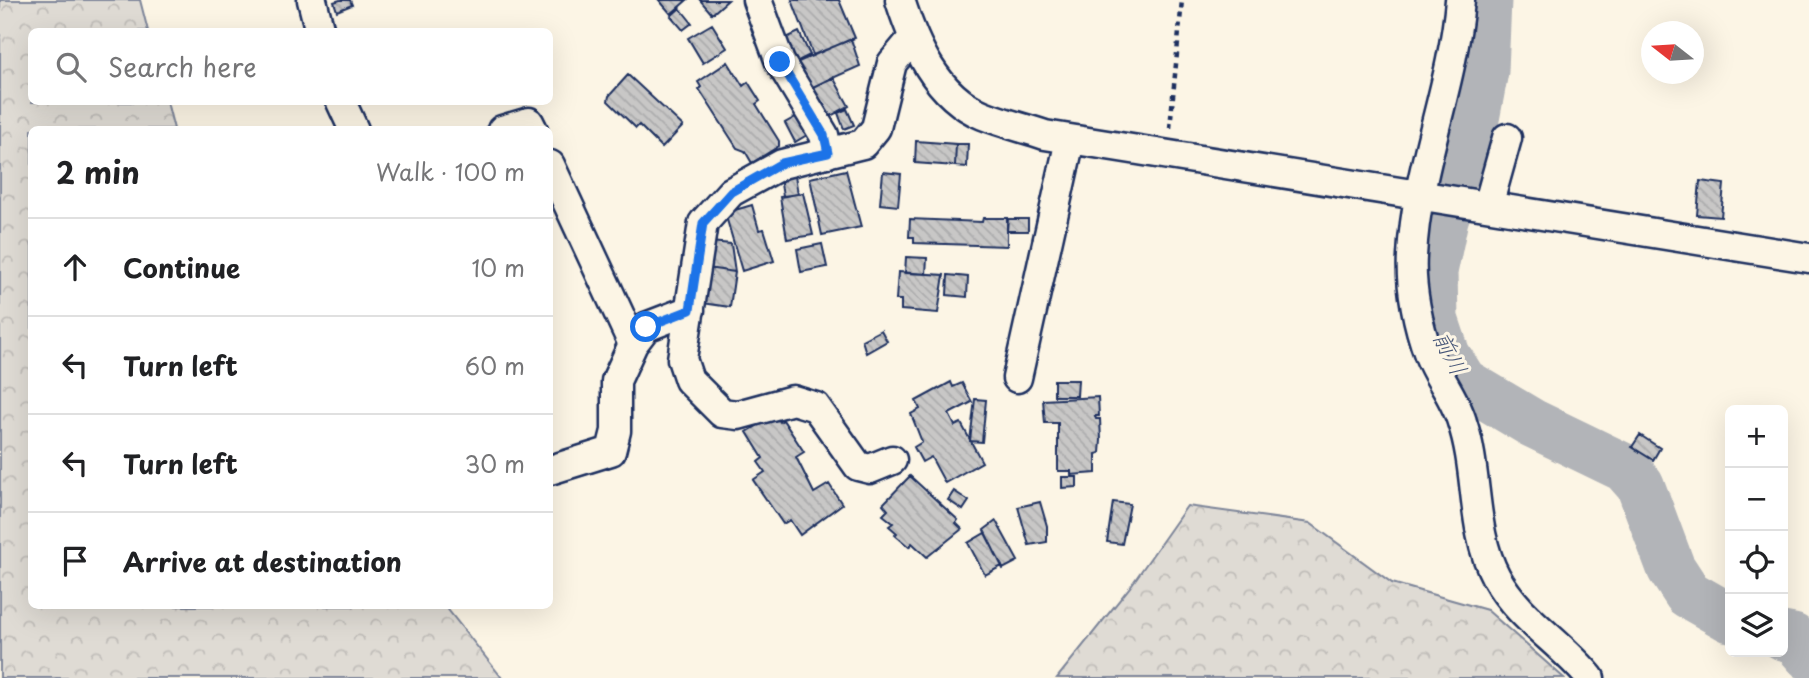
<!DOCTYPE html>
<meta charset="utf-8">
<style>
:root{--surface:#fff;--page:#f6f6f6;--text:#202124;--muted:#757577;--line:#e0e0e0}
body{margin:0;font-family:"Playpen Sans","Klee One",sans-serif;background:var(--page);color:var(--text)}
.controls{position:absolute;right:21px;bottom:21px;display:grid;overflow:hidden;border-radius:10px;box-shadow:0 7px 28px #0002}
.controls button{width:63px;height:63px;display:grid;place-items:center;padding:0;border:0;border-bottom:2px solid var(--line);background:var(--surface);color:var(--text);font:35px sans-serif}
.compass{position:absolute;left:1641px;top:21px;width:63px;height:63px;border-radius:50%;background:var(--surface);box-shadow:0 7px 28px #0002;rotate:287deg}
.stop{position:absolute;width:21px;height:21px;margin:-16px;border:5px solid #1a73e8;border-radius:50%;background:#fff}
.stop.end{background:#1a73e8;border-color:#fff;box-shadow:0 2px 7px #0008}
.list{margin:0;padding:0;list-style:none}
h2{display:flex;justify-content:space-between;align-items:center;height:91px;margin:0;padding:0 28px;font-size:30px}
h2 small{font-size:23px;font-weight:400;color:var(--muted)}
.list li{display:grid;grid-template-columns:46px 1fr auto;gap:21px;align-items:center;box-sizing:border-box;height:98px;padding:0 28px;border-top:2px solid var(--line)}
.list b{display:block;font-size:26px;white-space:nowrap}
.list em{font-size:23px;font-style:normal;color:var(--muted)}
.icon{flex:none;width:38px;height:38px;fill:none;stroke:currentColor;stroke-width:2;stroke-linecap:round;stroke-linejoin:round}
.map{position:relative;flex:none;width:1809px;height:678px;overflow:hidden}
.search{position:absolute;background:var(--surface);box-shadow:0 7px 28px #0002;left:28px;top:28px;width:525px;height:77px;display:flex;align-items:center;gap:18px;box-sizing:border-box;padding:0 24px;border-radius:10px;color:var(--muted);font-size:26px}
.panel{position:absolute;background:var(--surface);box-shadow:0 7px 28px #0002;left:28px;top:126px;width:525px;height:483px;border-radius:10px}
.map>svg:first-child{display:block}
</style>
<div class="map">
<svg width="1809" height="678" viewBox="0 0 1809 678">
<defs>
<pattern id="forest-crowns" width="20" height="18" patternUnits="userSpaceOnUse" patternTransform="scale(1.75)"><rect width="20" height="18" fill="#dfdbd4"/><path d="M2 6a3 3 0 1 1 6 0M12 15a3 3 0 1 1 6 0" fill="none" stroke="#bfbcb8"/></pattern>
<pattern id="building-back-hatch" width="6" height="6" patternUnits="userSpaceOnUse" patternTransform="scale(1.75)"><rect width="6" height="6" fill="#c8c7c6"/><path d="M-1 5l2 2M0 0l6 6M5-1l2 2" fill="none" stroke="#ababac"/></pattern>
</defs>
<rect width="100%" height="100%" fill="#fcf5e5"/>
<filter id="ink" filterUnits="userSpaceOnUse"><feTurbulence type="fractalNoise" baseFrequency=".0143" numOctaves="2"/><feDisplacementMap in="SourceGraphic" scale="14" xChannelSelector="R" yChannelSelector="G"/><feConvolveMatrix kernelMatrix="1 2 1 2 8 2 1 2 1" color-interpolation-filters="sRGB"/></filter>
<g filter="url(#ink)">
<path fill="url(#forest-crowns)" stroke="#7d8599" stroke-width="2" d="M0,0H140L148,31L32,32V102H167L174,129L32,130V606H445L502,678H0Z
M1187,506L1310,523L1392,583L1487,610L1564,678H1057L1130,587Z"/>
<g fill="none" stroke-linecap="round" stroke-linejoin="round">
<path stroke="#b2b4b8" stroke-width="49" d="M1487,0L1484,71L1472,135L1444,219L1433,272L1434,319L1446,355L1463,382L1532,423L1625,468L1640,485L1671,568L1688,594L1730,618
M1783,636L1793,638L1809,656"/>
</g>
<path fill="url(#building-back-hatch)" stroke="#1b2f5e" stroke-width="2" d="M340,0H350L352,5L337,11L334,2Z
M659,0H687L671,14Z
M700,0H728L712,14Z
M792,0H839L855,38L813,55Z
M680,8L692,23L683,30L671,16Z
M712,24L727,48L703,63L688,38Z
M799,32L810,55L792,64L784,39Z
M851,39L860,66L808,89L796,63Z
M728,62L743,86L748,82L760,101L756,104L779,141V146L752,163L745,151L737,148L699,89L701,87L698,82Z
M628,75L683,126L662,148L639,125L636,128L608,101L609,96Z
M833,77L849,106L829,117L813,87Z
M847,109L854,125L844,129L838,113Z
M801,114L812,132L795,142L785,123Z
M916,141L956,144L955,166L915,163Z
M956,144H968L967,167L955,166Z
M846,170L861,227L822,235L810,178Z
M883,172L901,174L898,206L880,204Z
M795,176L798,194L783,196L780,178Z
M1700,181L1724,184L1721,217L1697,215Z
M803,193L813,235L787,239L780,197Z
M752,205L759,230L764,229L774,261L742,271L725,213Z
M983,218H1007V246L914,243V237H909L910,219L982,222Z
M1008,219H1028V231H1007Z
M710,242L731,244L735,272L707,268Z
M822,244L827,267L801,272L797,249Z
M906,257L927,258L926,274L905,273Z
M707,268L735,272L730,307L702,303Z
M898,272L944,275L938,313L901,310V300H896Z
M948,275L968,277L967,297L947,295Z
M881,330L887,341L866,353L862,340Z
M1054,380H1078L1077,396H1054Z
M951,382L953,387L962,383L972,402L949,414L955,426L961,423L982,462L945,483L931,457L922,462L914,447L922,442L911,414L920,409L916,401Z
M1098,397L1099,416H1095L1096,419H1100L1101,440L1100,453L1096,454V473L1071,475V471H1058V423H1045L1043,400Z
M975,399L986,400L982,442L970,441Z
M775,415L780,422L783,420L804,452L796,457L814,493L829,484L842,504L800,535L790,520L783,524L753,480L765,472L758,462L763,458L747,432Z
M1640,435L1660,448L1653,460L1632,447Z
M910,476L958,520L956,523L962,529L927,557L912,543L909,547L895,535L897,533L889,526L893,523L883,515L888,510L883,504Z
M1062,477H1077V487L1062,488Z
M954,491L969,501L963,510L948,500Z
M1040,502L1047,526V542L1029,545L1018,507Z
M1113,502L1130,504L1122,544L1107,542Z
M996,521L1018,561L1003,569L984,530Z
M985,533L1002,566L985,575L968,543Z"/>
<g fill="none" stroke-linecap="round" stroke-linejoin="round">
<g stroke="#1b2f5e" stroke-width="33">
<path id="minor" d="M312,0L320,32
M757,0L780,62L824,135L828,153
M900,0C914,44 936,96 983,115C1003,123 1024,128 1045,135L1809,258
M1460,0C1453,87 1416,169 1412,256C1410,287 1418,326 1429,355C1438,378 1455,398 1462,422C1479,471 1471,531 1496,577C1519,619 1561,642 1590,678
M341,102L354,130
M502,130L529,122L533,130
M550,165L633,344
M1488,206L1507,138
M1017,378L1070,140
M892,460L870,469L858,466L816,407L793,400L738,415L722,413L689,380L682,359L703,223L731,192L782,164L863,144L876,128L892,63L913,38
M550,470L611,451L616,431V381L633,344L646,327L690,310"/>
</g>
<path stroke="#1b2f5e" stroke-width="4.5" stroke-dasharray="5 5" stroke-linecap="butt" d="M1170,128L1182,0"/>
<use href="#minor" stroke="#fcf5e5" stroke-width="28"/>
</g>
</g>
<g fill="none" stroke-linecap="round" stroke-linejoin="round" filter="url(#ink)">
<path stroke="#1a73e8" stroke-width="9" d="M646,327L690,310L703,223L731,192L782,163L828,153L824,135L780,62"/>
</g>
<g text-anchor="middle" stroke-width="6" stroke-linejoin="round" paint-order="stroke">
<g font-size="23" font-style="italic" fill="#485779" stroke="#fcf5e5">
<text transform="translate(1450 353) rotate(63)" y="8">前川</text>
</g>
</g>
</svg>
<div class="controls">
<button>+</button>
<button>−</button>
<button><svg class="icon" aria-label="locate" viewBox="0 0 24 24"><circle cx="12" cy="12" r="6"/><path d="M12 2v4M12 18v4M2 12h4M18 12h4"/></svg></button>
<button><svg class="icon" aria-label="layers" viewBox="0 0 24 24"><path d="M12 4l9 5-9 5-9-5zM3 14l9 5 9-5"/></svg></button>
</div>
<svg class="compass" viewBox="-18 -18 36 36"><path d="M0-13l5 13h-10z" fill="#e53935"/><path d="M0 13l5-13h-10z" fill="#757577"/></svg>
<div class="stop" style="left:646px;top:327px"></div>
<div class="stop end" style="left:780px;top:62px"></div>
<div class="search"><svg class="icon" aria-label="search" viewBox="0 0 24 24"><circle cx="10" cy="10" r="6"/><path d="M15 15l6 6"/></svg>Search here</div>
<section class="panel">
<h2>2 min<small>Walk · 100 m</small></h2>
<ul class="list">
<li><svg class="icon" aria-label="ahead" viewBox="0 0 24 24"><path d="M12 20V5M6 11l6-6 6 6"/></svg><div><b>Continue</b></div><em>10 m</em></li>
<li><svg class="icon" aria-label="left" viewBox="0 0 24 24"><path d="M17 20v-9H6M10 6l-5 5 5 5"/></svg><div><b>Turn left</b></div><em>60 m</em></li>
<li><svg class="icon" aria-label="left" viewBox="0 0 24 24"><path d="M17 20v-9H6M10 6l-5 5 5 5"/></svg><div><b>Turn left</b></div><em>30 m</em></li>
<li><svg class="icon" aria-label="arrive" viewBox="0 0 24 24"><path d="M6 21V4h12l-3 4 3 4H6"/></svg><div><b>Arrive at destination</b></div></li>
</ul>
</section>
</div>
